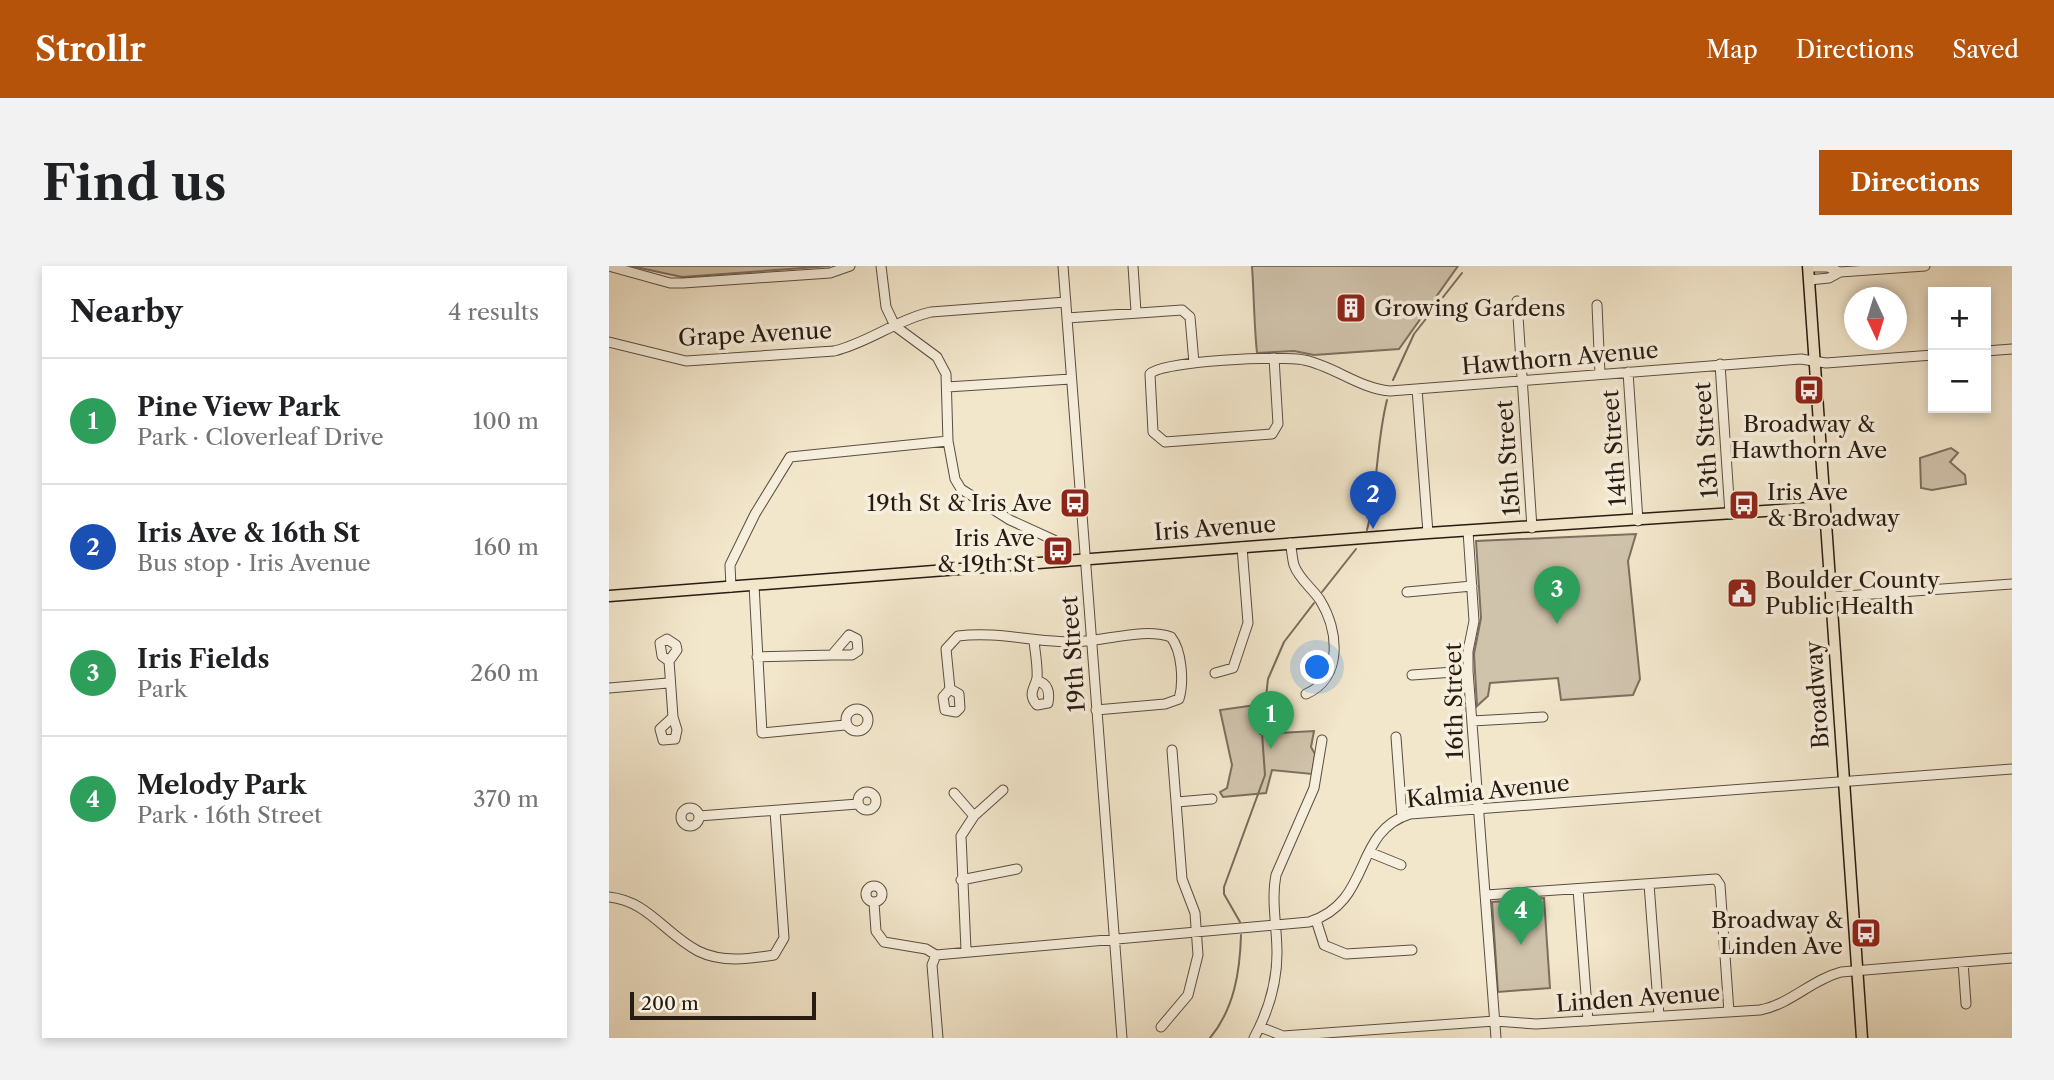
<!DOCTYPE html>
<meta charset="utf-8">
<style>
:root{--surface:#fff;--page:#f2f2f2;--text:#202124;--muted:#757577;--line:#e0e0e0;--accent:#b45309}
body{margin:0;font-family:"Libre Caslon Text",serif;background:var(--page);color:var(--text)}
.controls{position:absolute;right:21px;top:21px;display:grid;overflow:hidden;border-radius:0px;box-shadow:0 4px 10px #0003}
.controls button{width:63px;height:63px;display:grid;place-items:center;padding:0;border:0;border-bottom:2px solid var(--line);background:var(--surface);color:var(--text);font:35px sans-serif}
.compass{position:absolute;left:1235px;top:21px;width:63px;height:63px;border-radius:50%;background:var(--surface);box-shadow:0 4px 10px #0003;rotate:176deg}
.scale{position:absolute;left:21px;bottom:18px;width:186px;box-sizing:border-box;padding-left:7px;border:4px solid #281b12;border-top:0;font-size:19px;line-height:24px;white-space:nowrap;color:#281b12;-webkit-text-stroke:5px #f7efdd;paint-order:stroke}
.you{position:absolute;left:709px;top:402px;width:24px;height:24px;margin:-18px;border:5px solid #fff;border-radius:50%;background:#1a73e8;box-shadow:0 0 0 10px #1a73e833}
.badge{display:grid;place-items:center;width:46px;height:46px;border-radius:50%;background:var(--accent);color:#fff;font-size:23px;font-weight:700}
.pin{position:absolute;translate:-50% -58px;filter:drop-shadow(0 2px 4px #0008)}
.pin::after{content:'';position:absolute;top:37px;width:24px;height:21px;background:inherit;clip-path:polygon(0 0,100% 0,50% 100%)}
.list{margin:0;padding:0;list-style:none}
h2{display:flex;justify-content:space-between;align-items:center;height:91px;margin:0;padding:0 28px;font-size:30px}
h2 small{font-size:23px;font-weight:400;color:var(--muted)}
.list li{display:grid;grid-template-columns:46px 1fr auto;gap:21px;align-items:center;box-sizing:border-box;height:126px;padding:0 28px;border-top:2px solid var(--line)}
.list b{display:block;font-size:26px;white-space:nowrap}
.list p{margin:0;font-size:23px;white-space:nowrap;color:var(--muted)}
.list em{font-size:23px;font-style:normal;color:var(--muted)}
.map{position:relative;flex:none;width:1403px;height:772px;overflow:hidden;border-radius:0px}
header{display:flex;align-items:center;gap:42px;box-sizing:border-box;height:98px;padding:0 35px;background:var(--accent);color:#fff}
header strong{font-size:33px}
nav{display:flex;gap:38px;margin-inline-start:auto;font-size:24px}
.intro{display:flex;align-items:center;justify-content:space-between;box-sizing:border-box;height:168px;padding:0 42px}
h1{margin:0;font-size:49px}
.button{padding:18px 32px;border-radius:0px;background:var(--accent);color:#fff;font-size:24px;font-weight:700}
main{display:flex;gap:42px;padding:0 42px}
aside{flex:1;background:var(--surface);border-radius:0px;box-shadow:0 4px 10px #0003}
.map>svg:first-child{display:block}
</style>
<header>
<strong>Strollr</strong>
<nav><a>Map</a><a>Directions</a><a>Saved</a></nav>
</header>
<div class="intro"><h1>Find us</h1><a class="button">Directions</a></div>
<main>
<aside>
<h2>Nearby<small>4 results</small></h2>
<ul class="list">
<li><span class="badge" style="background:#2e9e5b">1</span><div><b>Pine View Park</b><p>Park · Cloverleaf Drive</p></div><em>100 m</em></li>
<li><span class="badge" style="background:#1a4fb4">2</span><div><b>Iris Ave &amp; 16th St</b><p>Bus stop · Iris Avenue</p></div><em>160 m</em></li>
<li><span class="badge" style="background:#2e9e5b">3</span><div><b>Iris Fields</b><p>Park</p></div><em>260 m</em></li>
<li><span class="badge" style="background:#2e9e5b">4</span><div><b>Melody Park</b><p>Park · 16th Street</p></div><em>370 m</em></li>
</ul>
</aside>
<div class="map">
<svg width="1403" height="772" viewBox="0 0 1403 772">
<rect width="100%" height="100%" fill="#f2e6cb"/>
<filter id="stains"><feTurbulence type="fractalNoise" baseFrequency=".00286" numOctaves="4"/><feColorMatrix values="0 0 0 0 .2 0 0 0 0 .09 0 0 0 0 .02 0 0 0 .5 -.17"/></filter>
<radialGradient id="worn" r=".72"><stop offset=".6" stop-color="#630" stop-opacity="0"/><stop offset="1" stop-color="#630" stop-opacity=".3"/></radialGradient>
<path fill="#d0c3ac" stroke="#7c6f5f" stroke-width="2" d="M22,0H221L73,11Z
M643,0H849L790,83L705,89L685,85L648,87C645,58 645,30 643,0Z
M1342,182L1349,187L1341,196L1356,209L1357,218L1323,224L1312,222L1311,192Z
M1027,268L1019,295L1031,413L1024,429L952,434L949,412L881,417L879,430L868,440L865,388L872,352L867,275Z
M654,438L651,468L705,465L702,481L706,488L703,508L663,504L657,527L614,531L611,526L618,522L623,499L611,444Z
M935,632L941,722L889,726L883,636Z"/>
<g fill="none" stroke-linecap="round" stroke-linejoin="round">
<path stroke="#786b5b" stroke-width="2" d="M784,114L805,68L853,7
M758,264C769,222 767,177 778,134
M713,326L747,283
M631,656L615,628V621L656,509L653,467L659,413L675,376L705,337
M601,772C625,743 631,706 632,669"/>
<g stroke="#5a4e40" stroke-width="11">
<path id="minor" d="M0,0L61,17H74L221,7L241,0
M272,0L277,41L286,60L328,91L337,108L339,175L346,213L352,223L401,254L445,274
M454,0L513,772
M524,0L527,46
M1199,1H1219L1231,6L1316,0
M1200,14L1220,12L1231,6
M908,35L923,262
M988,39L991,108
M458,52L573,44L581,51L585,97
M0,76L77,95L225,85C259,77 287,54 322,46L457,36
M1377,85L1403,83
M665,92L669,158L663,168L556,176L544,166L541,108C552,95 674,89 695,94C725,100 749,122 781,125L1192,93L1217,97L1324,89
M1111,98L1121,248
M1019,106L1029,255
M338,121L462,113
M808,123L819,267
M859,265L865,355L859,385V405L887,772
M681,277C683,284 683,292 685,299C690,313 703,322 711,334C730,365 734,412 697,428
M145,319L153,467L236,459
M122,321L121,299L146,248L181,191L339,175
M798,326L863,320
M1222,331L1403,318
M240,369L248,373L249,385L243,389H223Z
M58,373L67,379L68,384L60,395L53,390L51,377Z
M425,375C426,386 429,401 428,412C426,422 418,428 428,439L439,437C441,426 439,417 428,415
M148,391L223,389
M60,395L64,451
M606,407L624,402L639,357L633,281
M803,409L859,405
M0,422L59,417
M341,423L350,428L351,442L347,446L336,444L334,431L341,423L337,383L349,370C395,364 439,381 486,374C510,371 539,363 562,371C573,385 575,416 570,433L556,438L487,444
M237 454a11 11 0 1 1 22 0a11 11 0 1 1-22 0Z
M64,451L68,464L66,473L54,474L51,463Z
M863,455L934,451
M787,471L793,551
M249 535a9 9 0 1 1 18 0a9 9 0 1 1-18 0Z
M345,527L365,550
M568,536L603,533
M72 551a9 9 0 1 1 18 0a9 9 0 1 1-18 0Z
M90,550L249,538
M760,586L792,599
M352,614L408,603
M1040,618L1050,750
M257 628a8 8 0 1 1 16 0a8 8 0 1 1-16 0Z
M969,623L979,755
M877,629L1107,613L1111,619L1120,746
M0,631C39,635 56,668 89,685C113,697 140,693 165,689L175,672L166,545
M265,637L267,665L275,676L317,683L327,689
M707,654L715,679L737,688L803,684
M357,684L352,570L365,550L394,524
M327,689L700,656C764,636 743,566 801,548L1403,503
M327,689L323,699L329,772
M1354,696L1357,738
M552,761L579,729L589,689L586,647L573,613L563,484
M651,761L674,770L886,755L927,758L1151,744C1182,738 1202,714 1232,706L1403,692
M645,772C659,746 668,717 668,687C668,661 662,634 667,609L705,522L713,474"/>
</g>
<g stroke="#281b12" stroke-width="13">
<path id="major" d="M1199,0L1253,772
M0,330L819,267L1216,241"/>
</g>
<use href="#minor" stroke="#f7efdd" stroke-width="9"/>
<use href="#major" stroke="#f2e6cb" stroke-width="10"/>
</g>
<defs>
<g id="building-square" transform="scale(1.575)"><rect x="-9" y="-9" width="18" height="18" rx="4" fill="#8f2418" stroke="#f7efdd"/><path d="M-4-6H4V6H1V3H-1V6H-4ZM-2.5-4.3h1.7v1.8h-1.7ZM.8-4.3h1.7v1.8H.8ZM-2.5-1h1.7V.8h-1.7ZM.8-1h1.7V.8H.8Z" fill="#fff"/></g>
<g id="bus-square" transform="scale(1.575)"><rect x="-9" y="-9" width="18" height="18" rx="4" fill="#8f2418" stroke="#f7efdd"/><path d="M-5-6H5V4H4V6H2V4H-2V6H-4V4H-5ZM-3.5-4V0h7V-4ZM-3.5 1.2v1.5H-2V1.2ZM2 1.2v1.5H3.5V1.2Z" fill="#fff"/></g>
<g id="civic-square" transform="scale(1.575)"><rect x="-9" y="-9" width="18" height="18" rx="4" fill="#8f2418" stroke="#f7efdd"/><path d="M-.6-6.5H3V-4.5H.6V-3L4-1V1h2V6H-6V1h2V-1L-.6-3ZM-1.2 2.5V6h2.4V2.5Z" fill="#fff"/></g>
</defs>
<g fill-rule="evenodd">
<use href="#building-square" x="742" y="42"/>
<use href="#bus-square" x="1200" y="124"/>
<use href="#bus-square" x="466" y="237"/>
<use href="#bus-square" x="1135" y="239"/>
<use href="#bus-square" x="449" y="285"/>
<use href="#civic-square" x="1133" y="327"/>
<use href="#bus-square" x="1257" y="667"/>
</g>
<g text-anchor="middle" stroke-width="7" stroke-linejoin="round" paint-order="stroke">
<g font-size="23" fill="#281b12" stroke="#f7efdd" text-anchor="start">
<text x="765" y="50">Growing Gardens</text>
<text x="1200" y="166" text-anchor="middle">Broadway &amp;<tspan x="1200" dy="26">Hawthorn Ave</tspan></text>
<text x="1158" y="234">Iris Ave<tspan x="1158" dy="26">&amp; Broadway</tspan></text>
<text x="443" y="245" text-anchor="end">19th St &amp; Iris Ave</text>
<text x="426" y="280" text-anchor="end">Iris Ave<tspan x="426" dy="26">&amp; 19th St</tspan></text>
<text x="1156" y="322">Boulder County<tspan x="1156" dy="26">Public Health</tspan></text>
<text x="1234" y="662" text-anchor="end">Broadway &amp;<tspan x="1234" dy="26">Linden Ave</tspan></text>
</g>
<g font-size="23" fill="#281b12" stroke="#f7efdd">
<text transform="translate(146 68) rotate(-3)" y="8">Grape Avenue</text>
<text transform="translate(951 92) rotate(-5)" y="8">Hawthorn Avenue</text>
<text transform="translate(1097 174) rotate(-94)" y="8">13th Street</text>
<text transform="translate(1005 182) rotate(-94)" y="8">14th Street</text>
<text transform="translate(899 192) rotate(-94)" y="8">15th Street</text>
<text transform="translate(606 262) rotate(-4)" y="8">Iris Avenue</text>
<text transform="translate(464 388) rotate(-94)" y="8">19th Street</text>
<text transform="translate(1208 429) rotate(-94)" y="8">Broadway</text>
<text transform="translate(845 435) rotate(-91)" y="8">16th Street</text>
<text transform="translate(879 525) rotate(-6)" y="8">Kalmia Avenue</text>
<text transform="translate(1029 732) rotate(-4)" y="8">Linden Avenue</text>
</g>
</g>
<rect width="100%" height="100%" filter="url(#stains)"/>
<rect width="100%" height="100%" fill="url(#worn)"/>
</svg>
<div class="controls">
<button>+</button>
<button>−</button>
</div>
<svg class="compass" viewBox="-18 -18 36 36"><path d="M0-13l5 13h-10z" fill="#e53935"/><path d="M0 13l5-13h-10z" fill="#757577"/></svg>
<div class="scale">200 m</div>
<div class="you"></div>
<div class="pin badge" style="left:662px;top:483px;background:#2e9e5b">1</div>
<div class="pin badge" style="left:764px;top:263px;background:#1a4fb4">2</div>
<div class="pin badge" style="left:948px;top:358px;background:#2e9e5b">3</div>
<div class="pin badge" style="left:912px;top:679px;background:#2e9e5b">4</div>
</div>
</main>
